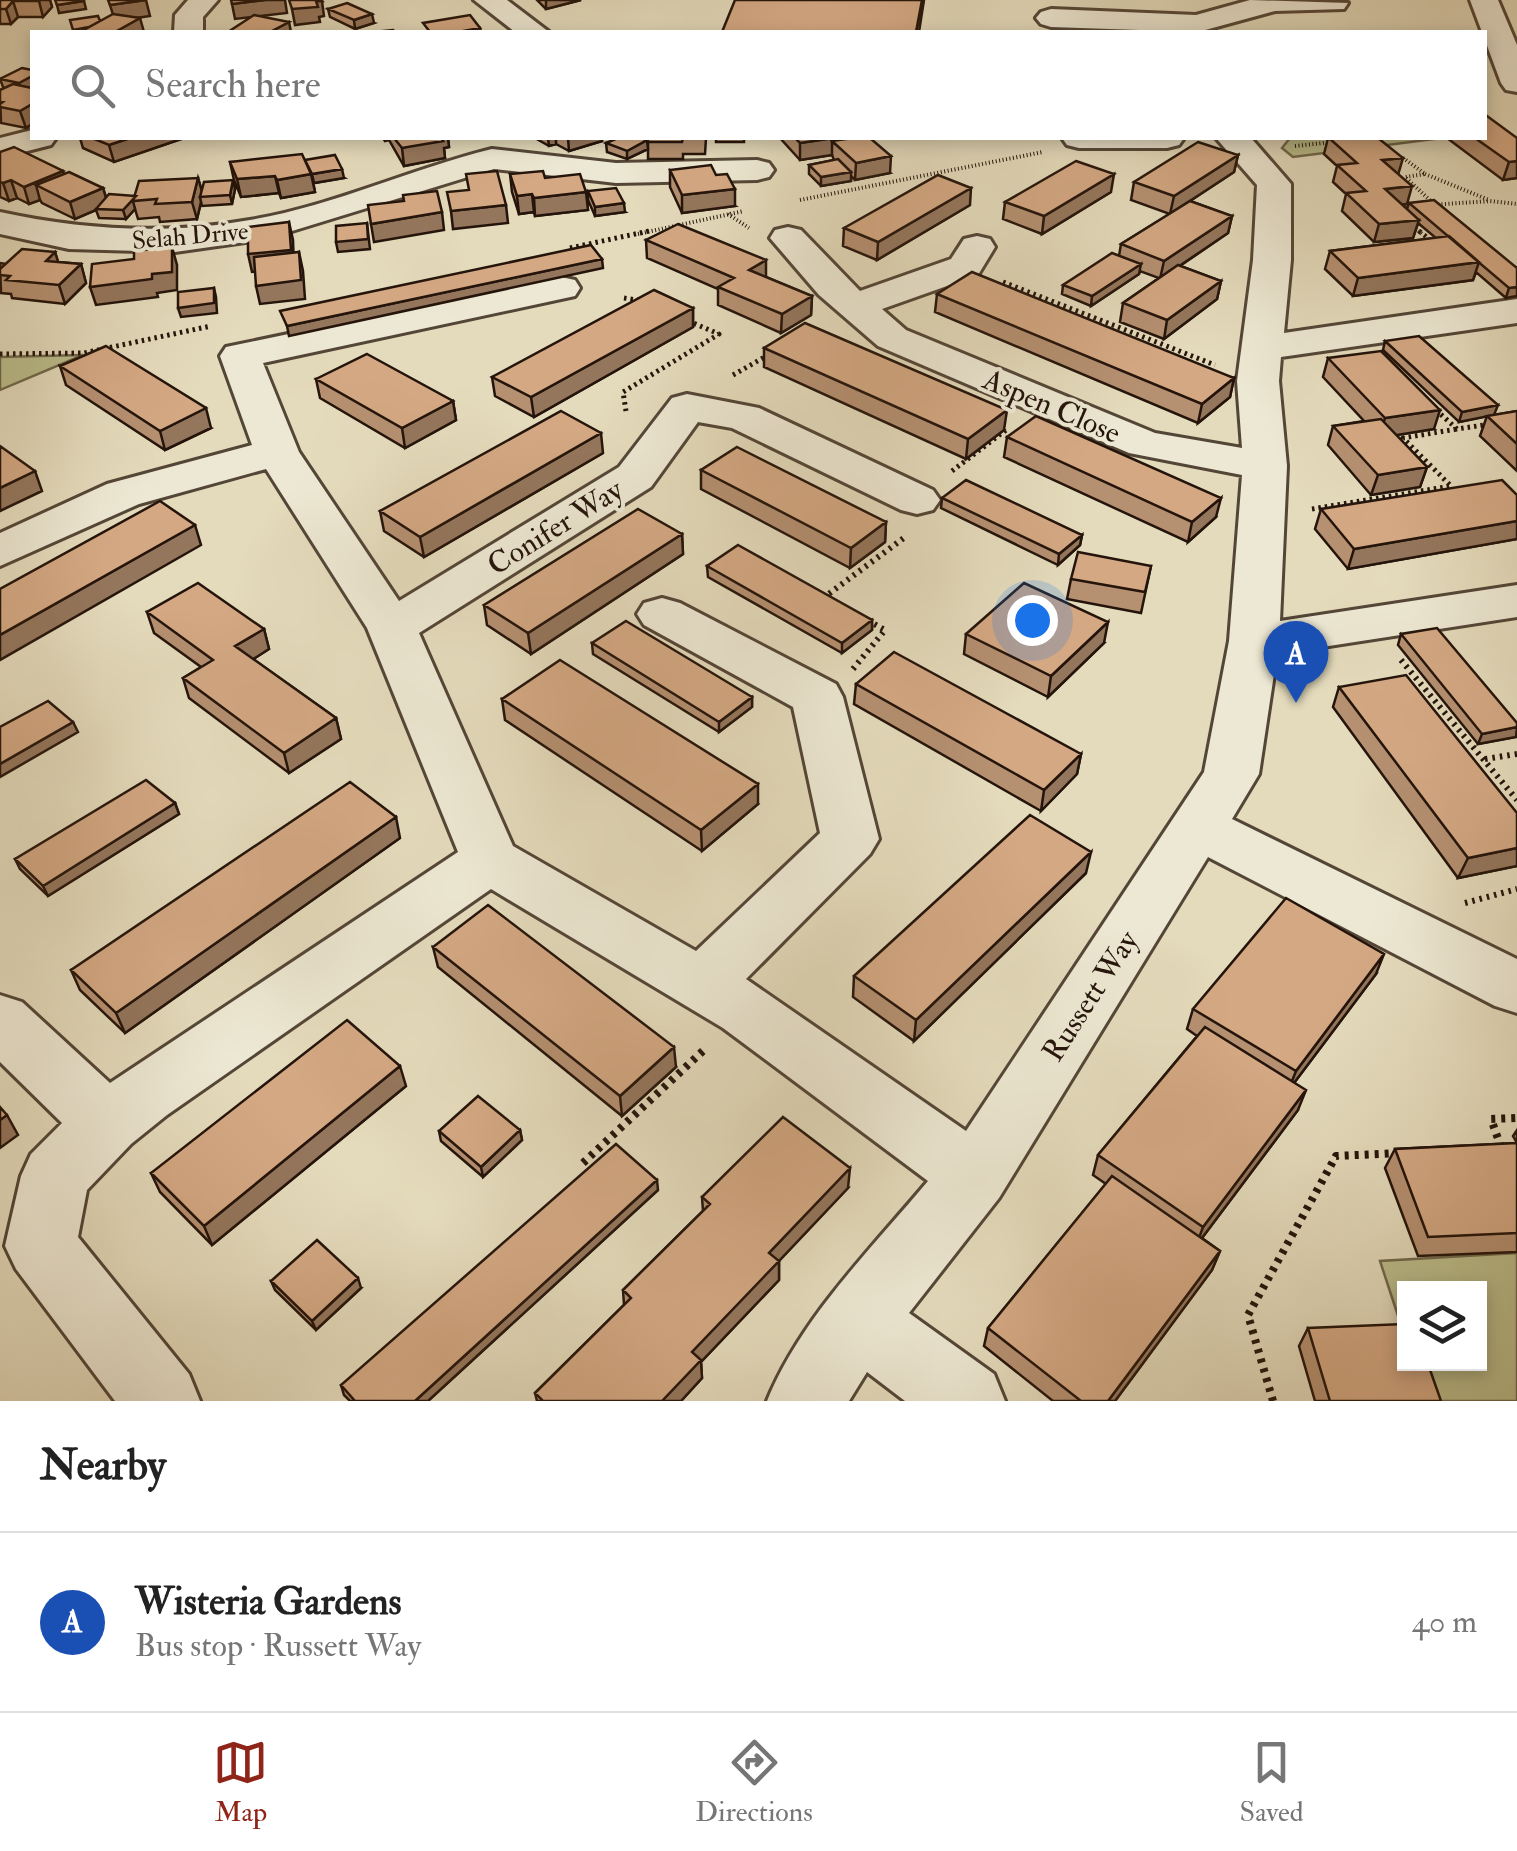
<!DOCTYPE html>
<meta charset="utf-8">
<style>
:root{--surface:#fff;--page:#f6f6f6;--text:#222;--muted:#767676;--line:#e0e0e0;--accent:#8f2418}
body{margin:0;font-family:"IM FELL Double Pica",serif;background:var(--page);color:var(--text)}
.controls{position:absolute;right:30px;bottom:30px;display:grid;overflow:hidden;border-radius:0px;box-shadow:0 5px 15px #0003}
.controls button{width:90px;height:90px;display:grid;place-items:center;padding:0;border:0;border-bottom:2px solid var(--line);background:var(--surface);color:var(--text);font:50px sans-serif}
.you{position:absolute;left:1032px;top:620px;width:35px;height:35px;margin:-25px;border:8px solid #fff;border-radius:50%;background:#1a73e8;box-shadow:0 0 0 15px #1a73e833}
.badge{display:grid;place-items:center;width:65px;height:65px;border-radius:50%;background:var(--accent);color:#fff;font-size:32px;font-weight:700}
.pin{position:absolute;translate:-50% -82px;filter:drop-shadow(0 2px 5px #0008)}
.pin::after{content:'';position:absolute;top:52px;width:35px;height:30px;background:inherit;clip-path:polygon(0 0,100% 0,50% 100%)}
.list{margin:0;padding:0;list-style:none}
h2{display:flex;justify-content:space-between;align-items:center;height:130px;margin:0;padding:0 40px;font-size:42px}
h2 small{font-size:32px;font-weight:400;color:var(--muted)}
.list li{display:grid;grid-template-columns:65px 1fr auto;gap:30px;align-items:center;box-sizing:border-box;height:180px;padding:0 40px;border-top:2px solid var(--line)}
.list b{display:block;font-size:38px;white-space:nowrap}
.list p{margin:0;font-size:32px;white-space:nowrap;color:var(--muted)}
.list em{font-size:32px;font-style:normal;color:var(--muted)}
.icon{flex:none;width:55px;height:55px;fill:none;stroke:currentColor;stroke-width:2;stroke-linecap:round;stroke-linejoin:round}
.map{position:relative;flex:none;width:1517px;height:1401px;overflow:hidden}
.search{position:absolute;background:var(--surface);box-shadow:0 5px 15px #0003;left:30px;right:30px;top:30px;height:110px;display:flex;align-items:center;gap:25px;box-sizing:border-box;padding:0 35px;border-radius:0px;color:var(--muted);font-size:38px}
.sheet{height:310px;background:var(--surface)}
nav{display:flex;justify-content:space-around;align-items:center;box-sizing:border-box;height:140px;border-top:2px solid var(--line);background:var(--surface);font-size:28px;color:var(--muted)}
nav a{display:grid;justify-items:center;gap:5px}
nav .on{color:var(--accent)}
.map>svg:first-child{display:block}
</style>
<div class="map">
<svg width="1517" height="1401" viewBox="0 0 1517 1401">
<rect width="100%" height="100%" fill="#e4dbbc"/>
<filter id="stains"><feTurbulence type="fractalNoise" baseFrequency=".002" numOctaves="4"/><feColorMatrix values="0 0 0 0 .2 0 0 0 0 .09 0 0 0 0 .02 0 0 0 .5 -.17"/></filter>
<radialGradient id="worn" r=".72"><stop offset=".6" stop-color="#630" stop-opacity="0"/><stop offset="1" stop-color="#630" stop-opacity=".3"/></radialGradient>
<path fill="#bbbe8c" stroke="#70694c" stroke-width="2.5" d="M1290,138H1442L1293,157L1282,148Z
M83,355L0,390V357Z
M1517,1253V1401H1427L1414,1364H1480V1288H1404V1334L1380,1261Z"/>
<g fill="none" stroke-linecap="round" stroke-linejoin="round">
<g stroke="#544637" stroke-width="6">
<path id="minor" d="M188,0H218L203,17V32H174L175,15Z
M474,0H507L549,32H515Z
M1250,0L1348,3L1344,9L1275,11L1198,32L1051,27L1041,24L1036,18L1041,12L1051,9L1196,15Z
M1470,0H1498L1517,45V92L1506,90L1501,83Z
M32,130V138H56L51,145L0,158V138Z
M1062,138H1184L1179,145L1167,148H1079L1067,145Z
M1216,138H1251L1291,184V260L1284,333L1517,299V323L1281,357L1279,381L1287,466L1280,621L1517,585V617L1277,654L1259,774L1232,819L1517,959V1013L1495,1006L1208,857L999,1198L909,1313L994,1374L1005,1401H905L867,1372L849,1401H767C801,1318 871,1249 928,1181L723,1028L491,889L167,1115L131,1144L87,1190L78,1237L189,1374L200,1401H115L16,1269L5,1246L21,1176L31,1154L62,1123L0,1062V995L22,1002L110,1083L458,852L367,628L266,469L139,504L0,566V533L107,484L252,445L220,356L226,347L561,277L575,280L580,288L575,296L263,363L299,452L399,601L619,467L672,398L687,394L759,408L933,490L940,500L933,510L917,514L901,510L732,428L698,422L651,487L419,633L513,846L696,951L820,833L793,707L644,625L637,614L644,603L662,598L680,603L836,684L843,697L879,839L870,854L746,979L966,1131L1204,772L1229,641L1242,475L1129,453L878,346L819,295L770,238L775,230L788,227L801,230L860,291L951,259L964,239L977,236L990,239L995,247L978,275L882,309L906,330L1155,433L1242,448L1237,381L1253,260L1257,185Z
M492,149L616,163L757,160L769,163L774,170L769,177L757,180L616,183L494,169L266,239L175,252L69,249L0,234V212C83,230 166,235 250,220C333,206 411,169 492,149Z"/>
</g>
<path stroke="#24140b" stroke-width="4" stroke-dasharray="1 2.5" stroke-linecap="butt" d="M1295,146L1332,142
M1406,160L1425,174L1405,177L1434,204
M1425,174L1489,200
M800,200L1043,152
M1431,205L1490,201L1517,204
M728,214L749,228
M1413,226L1422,234
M638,234L744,211"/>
<path stroke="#24140b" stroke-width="5" stroke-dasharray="2.5 4" stroke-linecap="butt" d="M1419,231L1434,243
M570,248L649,231
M1003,282L1215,365
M624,298L643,301
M0,354L84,353L211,326
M733,375L770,354
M1436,410L1457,429L1491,424
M626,411L623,392L719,334L686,320
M952,471L1006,430
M1312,509L1451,486L1403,438L1457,429"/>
<path stroke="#24140b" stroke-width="6" stroke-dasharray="2.5 5" stroke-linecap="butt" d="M829,598L826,596L905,537
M1401,660L1517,800
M853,669L885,630L865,619
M1485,759L1517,754
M1465,903L1517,889"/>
<path stroke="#24140b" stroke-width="8" stroke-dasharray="4 6" stroke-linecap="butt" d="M1501,1147L1491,1119L1517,1118
M583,1163L705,1049
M1273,1401L1248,1315L1336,1156L1399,1153"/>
<use href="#minor" fill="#ede8d3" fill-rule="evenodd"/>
</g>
<path fill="#b59071" stroke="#24140b" stroke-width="2.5" d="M0,0H50L52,7L43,17H18L11,24H0Z
M537,0H581L546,9Z
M328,9L374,23L355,29L330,17Z
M32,70V86L30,87L32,88V124L26,128L1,123L0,90L5,88L3,87L0,79Z
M80,138H184L114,162L83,148Z
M383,138H448L449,147L444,148L445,158L404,166L389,140L385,141Z
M535,138H602V141L569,151L556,144L549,146Z
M648,138H706L705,154H683V159H648Z
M716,138H744V142H716Z
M780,138H834V141L890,173L855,180L851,176V181L821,186L809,174V165L834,160L832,155L800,160Z
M1328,138L1398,174L1407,204H1402L1407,209L1409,203L1517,268L1506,298L1476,272L1473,280L1353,296L1325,269L1330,251L1436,238L1418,223L1413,238L1374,242L1342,211L1346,194L1333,182L1337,166L1324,154Z
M1447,138H1517V178L1503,180Z
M647,140L648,149L627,159L607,152L606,143Z
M0,152L103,188L106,197L134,196L198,178L202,191L233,180L235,189L232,204L202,206L201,202L197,219L160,222L159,217L138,219L135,209L126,219L99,218L96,210L75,219L42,203L40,200L29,204L17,198L9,201L0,197Z
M1238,155L1234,172L1190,201L1232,216L1228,233L1180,266L1221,281L1217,299L1164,339L1120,322L1123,303L1159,278L1140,271L1139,274L1091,306L1062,294L1063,285L1119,256L1121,244L1170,214L1131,200L1134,182Z
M305,161L344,178L314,183L313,181L315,192L281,198L279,193L241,197L234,180L230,162Z
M670,170L735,206L682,213L670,187Z
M510,174L545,178L586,192L588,210L535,216L534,212L519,214L512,192Z
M588,191L625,212L595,216L588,200Z
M1111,192L1042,234L1003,219L1005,202Z
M970,205L877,260L843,246L844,228Z
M646,240L766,277L812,296L811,315L781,333L718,305V289L647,258Z
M55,252L58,262L81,264L86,283L65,304L12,298L11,294L1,293L0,263L6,264Z
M937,294L1234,378L1230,397L1198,423L935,312Z
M693,308V327L534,417L495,396L492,377Z
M1385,341L1494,415L1517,411V471L1480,436L1487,416L1459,422L1383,350Z
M764,348L1004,430L966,459L764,367Z
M1328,358L1434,429L1396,435L1427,467L1420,487L1371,495L1328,445L1333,426L1364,421L1323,377Z
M60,366L211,428L165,450L66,385Z
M316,379L453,401L456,420L405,448L320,398Z
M1007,437L1216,517L1188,542L1004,457Z
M603,453L424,557L384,531L380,511Z
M701,470L886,522L885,542L850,568L701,489Z
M942,498L1082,535L1080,545L1058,565L941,508Z
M1321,509L1517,539L1348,569L1315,529Z
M682,534L683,554L531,654L487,625L484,605Z
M707,566L872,620V630L842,653L708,577Z
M1151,566L1141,613L1067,599L1071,579Z
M147,612L264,629L269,649L253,659L336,718L341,739L289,773L189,698L183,678L201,667L154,633Z
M966,634L1104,643L1048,697L964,654Z
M1401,634L1516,737L1478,744L1398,645Z
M592,643L752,697V707L719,732L593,654Z
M856,684L1081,754L1077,774L1041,811L854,704Z
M1339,687L1517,813V866L1458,878L1333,707Z
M502,699L758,804L702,851L505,720Z
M175,803L179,814L48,896L20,869L15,859Z
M400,838L125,1033L80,990L71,970Z
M1086,873L914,1041L853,997L854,976Z
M433,947L676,1067L622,1116L438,967Z
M1376,974L1294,1083L1298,1110L1202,1238L1220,1251L1212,1270L1115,1401H1053L984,1346L988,1328L1106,1184L1093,1175L1098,1155L1197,1036L1187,1029L1193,1009Z
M406,1086L212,1245L160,1192L151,1173Z
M520,1130L522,1140L483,1177L441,1141L439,1131Z
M1517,1130V1252L1418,1256L1385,1168L1395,1149L1517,1143L1513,1136Z
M848,1188L779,1261V1280L701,1362L702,1378L681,1401H537L535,1393L624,1305L623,1290L703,1211L702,1197Z
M658,1190L428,1401H350L344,1395L341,1385Z
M271,1281L361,1288L316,1330L275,1290Z
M1308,1328L1441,1401H1315L1299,1346Z"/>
<path fill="#94765c" stroke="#24140b" stroke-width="2.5" d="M40,0H50L52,7L43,17L39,1Z
M146,0L150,16L115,21L110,5Z
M265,0H285L287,13L235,19L232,4Z
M546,0H581L546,9Z
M922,0H924L919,32H916Z
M13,1L18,17L11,24L6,9Z
M84,1L86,9L59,13L57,5Z
M316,1H322L324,16L319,17L320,22L295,25L292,9Z
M372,14L374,23L355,29L354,20Z
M140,18L144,32H115Z
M289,22L291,32H270Z
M480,28L481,32H463V31Z
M32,76V86L22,91L19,83Z
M32,104V124L26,128L20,111Z
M130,138H184L114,162L109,145Z
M438,138H448L449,147L444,148L445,158L404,166L402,148Z
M548,138H556V144L549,146Z
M568,138H602V141L569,151Z
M834,138V143L832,141V155L800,160V143Z
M647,140L648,149L627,159V151Z
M1238,155L1234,172L1170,214L1174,196Z
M891,156L890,173L855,180L856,163Z
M1403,158L1398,175L1382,160Z
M1517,161V178L1503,180L1509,162Z
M342,169L344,178L314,183L312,174Z
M63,171L69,188L36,185L40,200L29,204L24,187Z
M851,172V181L821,186V177Z
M311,174L315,192L281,198L277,180Z
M1114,174L1111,192L1042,234L1044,216Z
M275,176L279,193L241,197L237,179Z
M198,178L203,195L200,197L201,202L197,219L192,202Z
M11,180L17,198L9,201L3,183Z
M233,180L235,189L232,204L230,195Z
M1412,186L1407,204L1380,207L1385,189Z
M103,188L108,205L96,209V210L75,219L70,202Z
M971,188L970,205L877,260L878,242Z
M735,189V206L682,213V195Z
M586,192L588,210L535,216L534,198Z
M532,194L534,212L519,214L517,196Z
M136,196L133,201L135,209L126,219L123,210Z
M624,203L625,212L595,216V207Z
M506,205L508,223L453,229L451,211Z
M442,212L444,230L374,242L371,224Z
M1232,216L1228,233L1160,279L1164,261Z
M1419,220L1413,238L1374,242L1379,224Z
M289,222L293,240L294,268L252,272L248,254Z
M367,223L370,249L338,252L336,242Z
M172,247L177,265V290L157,293L158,297L96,305L90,287L152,274Z
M55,252L61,271L46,261Z
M299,252L303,271L305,299L260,304L256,286Z
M602,259L603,268L289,336L287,326Z
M766,260V278L749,270Z
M1479,262L1473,280L1353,296L1358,278Z
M81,264L86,283L65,304L59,285Z
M1141,264L1139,274L1091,306L1092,296Z
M1221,281L1217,299L1164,339L1167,320Z
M1517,287V296L1506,298L1509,288Z
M214,288L216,297L217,313L181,317L178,308Z
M812,296L811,315L781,333L782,314Z
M693,308V327L534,417L531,397Z
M1234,378L1230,397L1198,423L1202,404Z
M453,401L456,420L405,448L402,428Z
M1498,405L1494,415L1459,422L1462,412Z
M206,408L211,428L165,450L160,431Z
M1007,410L1004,430L966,459L968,439Z
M1440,410L1434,429L1379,438L1385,418Z
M601,433L603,453L424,557L420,537Z
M1427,467L1420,487L1371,495L1378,475Z
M35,471L42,491L0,511V488Z
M1221,498L1216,517L1188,542L1192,522Z
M1517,521V539L1348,569L1354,549Z
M886,522L885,542L850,568L851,548Z
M195,525L201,545L0,660V635Z
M682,534L683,554L531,654L528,633Z
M1082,535L1080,545L1058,565L1059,554Z
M872,620V630L842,653V643Z
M1108,622L1104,643L1048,697L1051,676Z
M264,629L269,649L241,667L235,646Z
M752,697V707L719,732V722Z
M336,718L341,739L289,773L284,753Z
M73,722L78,732L0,777V764Z
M1517,727L1516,737L1478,744L1482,734Z
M1081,754L1077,774L1041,811L1044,790Z
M758,784V804L702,851L701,830Z
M175,803L179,814L48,896L43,886Z
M396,817L400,838L125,1033L116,1013Z
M1517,848V866L1458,878L1468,858Z
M1091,852L1086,873L914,1041L916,1020Z
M1384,954L1376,974L1288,1091L1296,1071Z
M674,1047L676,1067L622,1116L620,1096Z
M400,1066L406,1086L212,1245L204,1226Z
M1306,1090L1298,1110L1196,1246L1203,1227Z
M7,1115L18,1135L0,1148V1120Z
M520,1130L522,1140L483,1177L481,1167Z
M850,1168L848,1188L779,1261V1280L701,1362L702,1378L681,1401H662L692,1352L769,1253Z
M657,1180L658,1190L428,1401H415Z
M1220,1251L1212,1270L1115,1401H1108Z
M358,1278L361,1288L316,1330L312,1321Z"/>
<path fill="#d3a883" stroke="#24140b" stroke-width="2.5" d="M0,0H40L39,1H13L6,9H0Z
M55,0H84V1L57,5Z
M108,0H146L110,5Z
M231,0H265L232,4Z
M289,0H321L322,1H316L318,7L292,9Z
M735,0H922L916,32H722Z
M347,3L372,14L354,20L328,9Z
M113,14L140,18L115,32L82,31Z
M254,15L289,22L270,32H228Z
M470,15L480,28L463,31L464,32H430L423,23Z
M98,16L100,21L89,27L73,30L70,20Z
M393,30L395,32H373Z
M22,68L32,70V76L19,83L0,79Z
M13,84L32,88V104L20,111L0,107V104L3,102L0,101V90Z
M1487,116L1517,138V161L1509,162L1475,138H1484V117Z
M92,138H130L109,145Z
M394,138H441L443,141L402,148Z
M618,138H640L647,140L627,151L606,143Z
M648,138H683L682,142H648Z
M795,138H833L800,143Z
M853,138H870L891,156L856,163L832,141Z
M1329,138H1378L1403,158L1382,160L1412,186L1385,189L1419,220L1379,224L1346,193L1366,191L1337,165L1357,163Z
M1198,142L1238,155L1174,196L1134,182Z
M14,147L63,171L24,187L11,180L3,183L0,182V152Z
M302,154L311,174L277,180L275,176L237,179L230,162Z
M335,155L342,169L312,174L305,160Z
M838,159L851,172L821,177L809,165Z
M1076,161L1114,174L1044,216L1005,202Z
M711,165L716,175L727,174L735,189L682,195L670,170Z
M497,171L506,205L451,211L447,192L469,190L466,174Z
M543,171L545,178L580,174L586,192L534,198L532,194L517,196L510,174Z
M69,172L103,188L70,202L36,185Z
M938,175L971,188L878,242L844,228Z
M198,178L192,202L155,204L157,199L133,201L139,181Z
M233,180L230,195L200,197L204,182Z
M616,188L624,203L595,207L588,191Z
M437,191L442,212L371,224L368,205L404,201L403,195Z
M109,194L136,196L123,210L96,209Z
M1434,200L1517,268V287L1509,288L1409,203Z
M1190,201L1232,216L1164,261L1121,244Z
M289,222L291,250L248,254V227Z
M367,223L368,239L336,242V226Z
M678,224L766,260L749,270L812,296L782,314L718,287L734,278L646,240Z
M1449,236L1479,262L1358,278L1330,251Z
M591,245L602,259L287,326L280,311Z
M172,247V272L152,274V279L90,287L92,264L134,259V251Z
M22,249L55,252L46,261L81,264L59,285L6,280L10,276L0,275V269Z
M299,252L301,280L256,286L254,257Z
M1112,253L1141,264L1092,296L1063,285Z
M1178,265L1221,281L1167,320L1123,303Z
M972,272L1234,378L1202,404L937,294Z
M214,288V303L178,308V292Z
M654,290L693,308L531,397L492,377Z
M805,323L1007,410L968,439L764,348Z
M1419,336L1498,405L1462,412L1385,341Z
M106,346L206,408L160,431L60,366Z
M1381,351L1440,410L1385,418L1328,358Z
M367,354L453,401L402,428L316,379Z
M561,411L601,433L420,537L380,511Z
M1517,411V444L1487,416Z
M1036,416L1221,498L1192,522L1007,437Z
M1381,419L1427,467L1378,475L1333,426Z
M0,446L35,471L0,488Z
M737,447L886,522L851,548L701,470Z
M966,480L1082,535L1059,554L942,498Z
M1502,480L1517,495V521L1354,549L1321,509Z
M160,501L195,525L0,635V589Z
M638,509L682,534L528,633L484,605Z
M738,545L872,620L842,643L707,566Z
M1078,552L1151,566L1145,592L1071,579Z
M198,583L264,629L235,646L336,718L284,753L183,678L213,660L147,612Z
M1024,583L1108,622L1051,676L966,634Z
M626,621L752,697L719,722L592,643Z
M1437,628L1517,723V727L1482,734L1401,634Z
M894,652L1081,754L1044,790L856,684Z
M560,660L758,784L701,830L502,699Z
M1406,675L1517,813V848L1468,858L1339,687Z
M48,701L73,722L0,764V727Z
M146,780L175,803L43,886L15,859Z
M350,782L396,817L116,1013L71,970Z
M1030,815L1091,852L916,1020L854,976Z
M1286,898L1384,954L1296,1071L1193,1009Z
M488,905L674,1047L620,1096L433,947Z
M347,1020L400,1066L204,1226L151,1173Z
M1205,1027L1306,1090L1203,1227L1098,1155Z
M478,1096L520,1130L481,1167L439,1131Z
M0,1107L7,1115L0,1120Z
M783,1117L850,1168L769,1253L779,1261L692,1352L701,1360L662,1401H543L535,1393L631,1298L623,1290L710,1204L702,1197Z
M1517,1143V1233L1428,1237L1395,1149Z
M616,1144L657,1180L415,1401H355L341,1385Z
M1112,1176L1220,1251L1108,1401H1081L988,1328Z
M317,1240L358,1278L312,1321L271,1281Z
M1404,1324V1364H1428L1441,1401H1330L1308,1328Z"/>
<g text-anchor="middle" stroke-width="8" stroke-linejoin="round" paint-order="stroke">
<g font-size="25" fill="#24140b" stroke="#ede8d3">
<text transform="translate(190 235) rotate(-5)" y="9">Selah Drive</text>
</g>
<g font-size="30" fill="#24140b" stroke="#ede8d3">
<text transform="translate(1052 406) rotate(23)" y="10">Aspen Close</text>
<text transform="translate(555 527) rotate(-32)" y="10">Conifer Way</text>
<text transform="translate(1090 996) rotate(-57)" y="10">Russett Way</text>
</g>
</g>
<rect width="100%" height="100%" filter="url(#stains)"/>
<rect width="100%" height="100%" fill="url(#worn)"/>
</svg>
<div class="controls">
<button><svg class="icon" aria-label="layers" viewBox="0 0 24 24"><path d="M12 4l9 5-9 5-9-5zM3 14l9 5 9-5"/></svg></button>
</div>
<div class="you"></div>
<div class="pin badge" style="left:1296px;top:703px;background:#1a4fb4">A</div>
<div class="search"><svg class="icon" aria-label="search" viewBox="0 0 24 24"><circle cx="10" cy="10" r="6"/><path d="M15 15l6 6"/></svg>Search here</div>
</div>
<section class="sheet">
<h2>Nearby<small></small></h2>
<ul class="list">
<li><span class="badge" style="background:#1a4fb4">A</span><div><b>Wisteria Gardens</b><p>Bus stop · Russett Way</p></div><em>40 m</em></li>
</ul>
</section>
<nav>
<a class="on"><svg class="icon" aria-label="map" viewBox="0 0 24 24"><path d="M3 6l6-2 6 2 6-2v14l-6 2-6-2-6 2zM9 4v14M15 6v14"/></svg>Map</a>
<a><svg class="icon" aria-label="directions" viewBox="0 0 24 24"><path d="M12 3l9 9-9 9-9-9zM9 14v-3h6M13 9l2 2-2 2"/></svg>Directions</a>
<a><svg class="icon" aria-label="saved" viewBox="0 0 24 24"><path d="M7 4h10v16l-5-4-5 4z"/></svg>Saved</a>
</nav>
